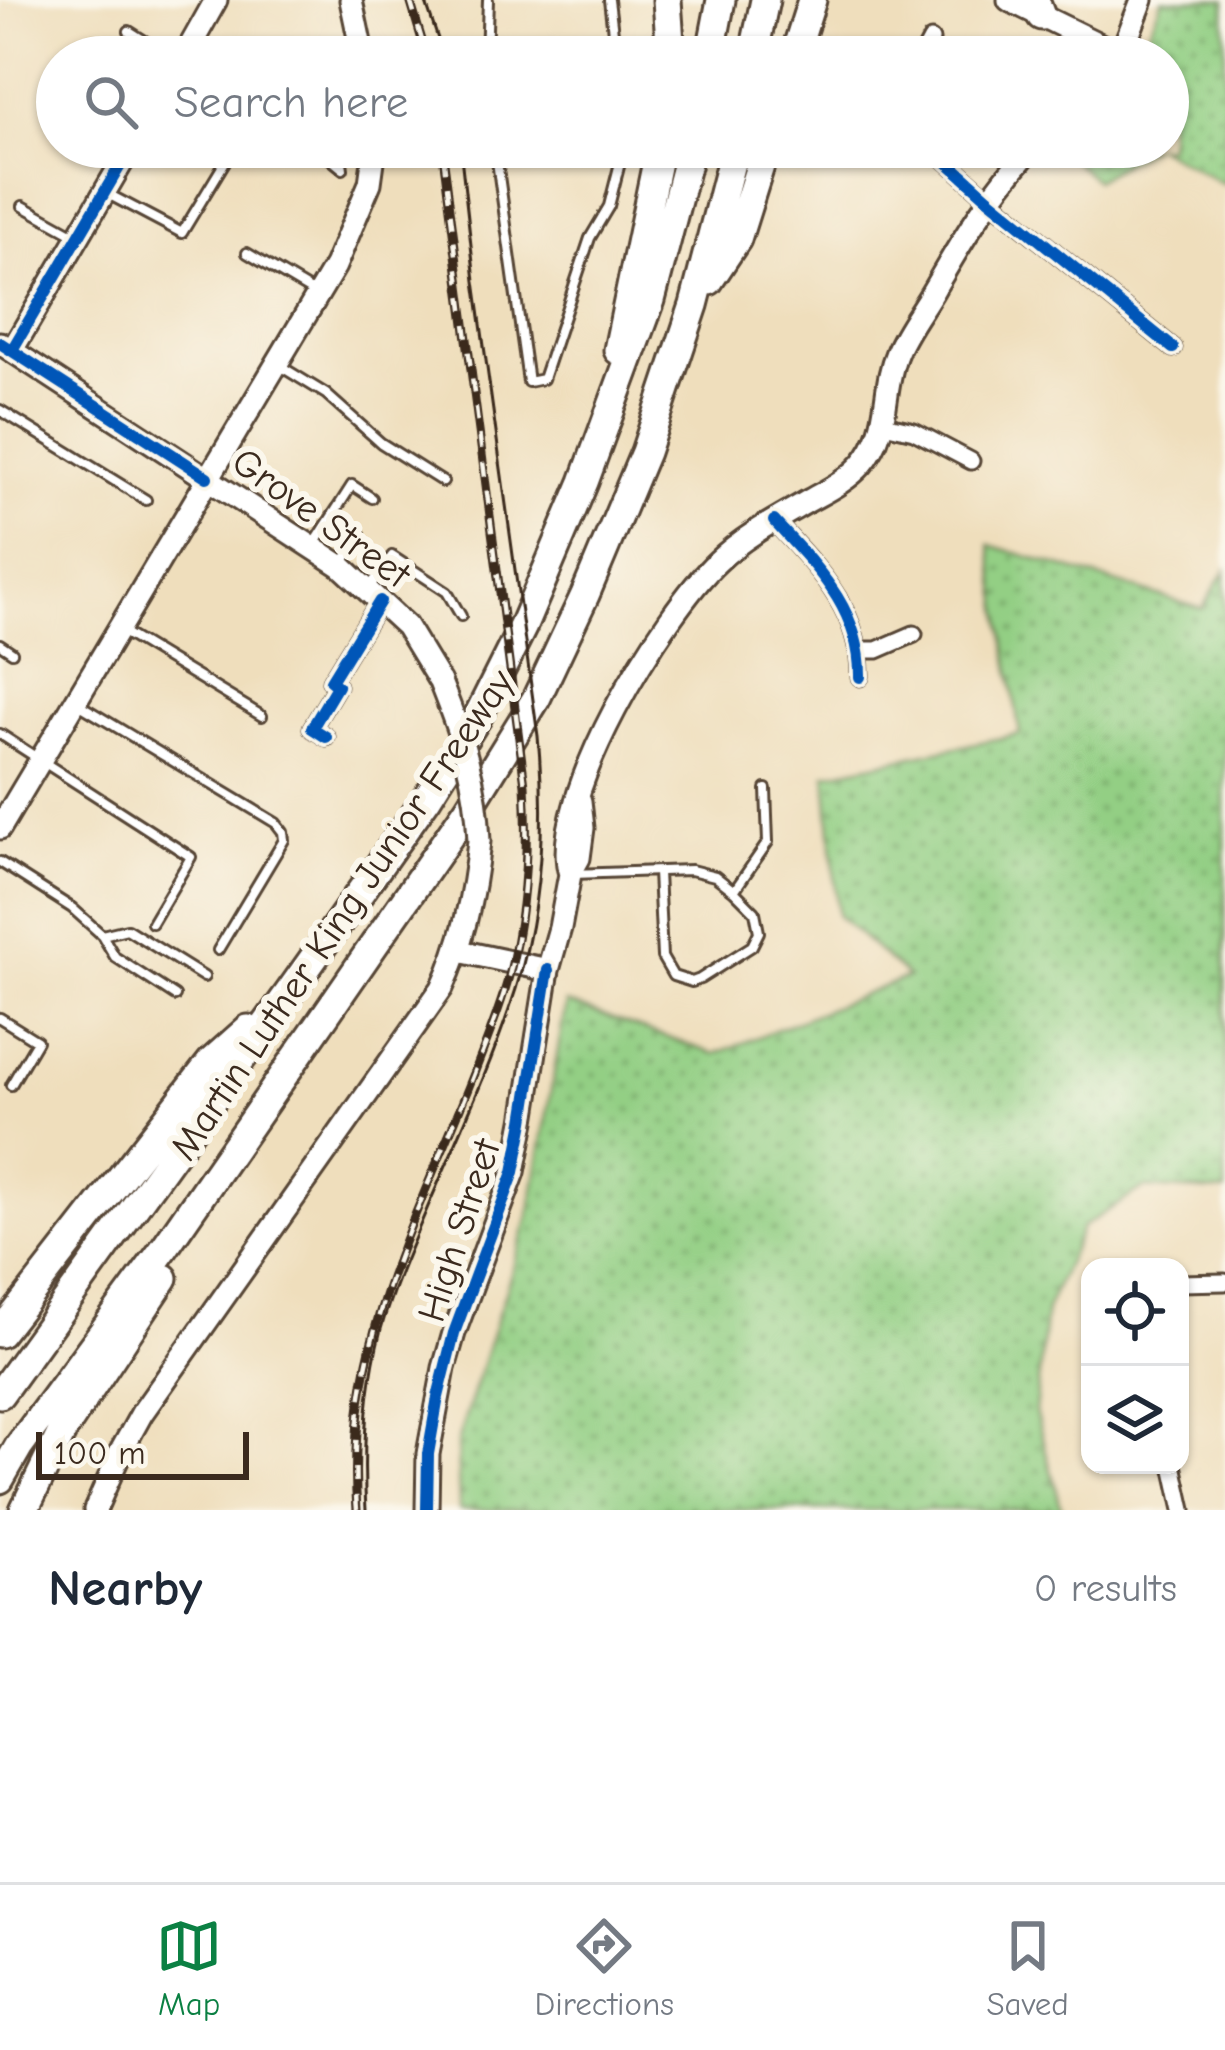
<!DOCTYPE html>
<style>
:root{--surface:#fff;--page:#f2f2f3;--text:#1f2937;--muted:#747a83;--line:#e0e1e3;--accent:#0b8043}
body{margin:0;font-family:"Comic Neue",sans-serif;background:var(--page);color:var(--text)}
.controls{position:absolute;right:36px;bottom:36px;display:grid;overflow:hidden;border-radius:24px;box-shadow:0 3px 9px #0004}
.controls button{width:108px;height:108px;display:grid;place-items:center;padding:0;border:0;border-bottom:3px solid var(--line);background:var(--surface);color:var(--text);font:60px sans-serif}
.scale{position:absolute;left:36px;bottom:30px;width:213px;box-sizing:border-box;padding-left:12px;border:6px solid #3b2a1e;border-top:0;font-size:33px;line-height:42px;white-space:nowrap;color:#3b2a1e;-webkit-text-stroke:9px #fbf7ec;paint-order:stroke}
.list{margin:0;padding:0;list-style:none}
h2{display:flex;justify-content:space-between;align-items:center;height:156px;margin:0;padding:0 48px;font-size:51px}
h2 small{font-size:39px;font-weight:400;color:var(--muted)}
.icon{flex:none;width:66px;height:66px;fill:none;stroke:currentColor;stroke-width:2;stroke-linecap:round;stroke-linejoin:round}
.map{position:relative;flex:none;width:1225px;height:1510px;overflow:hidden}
.search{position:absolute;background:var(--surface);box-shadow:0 3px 9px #0004;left:36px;right:36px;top:36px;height:132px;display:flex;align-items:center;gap:30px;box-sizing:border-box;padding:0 42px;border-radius:66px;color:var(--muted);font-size:45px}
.sheet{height:372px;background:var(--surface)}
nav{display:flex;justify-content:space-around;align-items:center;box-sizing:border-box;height:168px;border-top:3px solid var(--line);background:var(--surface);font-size:33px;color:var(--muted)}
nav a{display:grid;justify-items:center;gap:6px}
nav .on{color:var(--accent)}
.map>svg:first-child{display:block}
</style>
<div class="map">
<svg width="1225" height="1510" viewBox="0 0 1225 1510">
<defs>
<pattern id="green-dots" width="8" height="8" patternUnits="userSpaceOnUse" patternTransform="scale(3)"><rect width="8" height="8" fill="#93cf84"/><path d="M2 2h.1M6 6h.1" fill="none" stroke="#79a86b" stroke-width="1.8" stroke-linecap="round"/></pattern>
</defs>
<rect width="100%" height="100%" fill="#fbf7ec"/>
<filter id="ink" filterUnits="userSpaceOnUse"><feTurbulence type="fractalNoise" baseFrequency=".00833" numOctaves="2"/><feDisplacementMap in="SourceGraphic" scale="24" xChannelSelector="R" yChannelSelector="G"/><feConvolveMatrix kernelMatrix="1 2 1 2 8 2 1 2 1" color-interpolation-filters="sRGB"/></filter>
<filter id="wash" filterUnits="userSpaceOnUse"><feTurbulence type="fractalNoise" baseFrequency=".004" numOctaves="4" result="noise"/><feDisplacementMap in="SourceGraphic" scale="48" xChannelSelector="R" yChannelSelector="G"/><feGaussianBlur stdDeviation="2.7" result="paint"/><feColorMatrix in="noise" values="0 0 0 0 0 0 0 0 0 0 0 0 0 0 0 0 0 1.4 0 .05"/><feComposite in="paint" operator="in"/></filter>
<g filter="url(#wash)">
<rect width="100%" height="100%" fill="#efdebc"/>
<path fill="url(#green-dots)" stroke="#677c51" stroke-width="3" d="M1162,0H1225V185L1157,147H1168V57H1138Z
M1058,147H1150L1095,180Z
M990,545L1202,609L1225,571V1192L1144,1188L1082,1227L1046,1310L1035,1412L1062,1510H459L457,1443L529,1217L566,1003L715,1054L908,977L838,916L826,774L1020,734Z"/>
</g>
<g filter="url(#ink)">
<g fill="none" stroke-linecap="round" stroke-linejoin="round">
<g stroke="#564536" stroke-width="14">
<path id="lane" d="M609,0L616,57
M129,31L170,57
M486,57L488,0
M316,147L343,169L340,147
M495,147L528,382L543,379L590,238L609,206L624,147
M106,193L182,233L234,147
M23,206L77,236
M247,253L316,294
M277,364L326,394L381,443L443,482
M0,410L146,500
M313,546L352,485L372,498
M342,565L360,534
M368,589L392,556L447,592L461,616
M123,632L262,716
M0,644L12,652
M80,705L276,823L283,832L284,840L218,950
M0,734L191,857L152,923
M0,862L72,908L102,935L115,957L175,996
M572,874L691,870L715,876L734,891L755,912L759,932L752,946L700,979L692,982L673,976L662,957L658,872
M734,891L768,842L766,789
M102,935L127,929L204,977
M0,1018L37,1041L11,1085"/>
</g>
<g stroke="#564536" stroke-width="21">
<path id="street" d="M922,57L931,40
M931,147L988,198L1173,348
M884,424L914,431L971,461
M774,521C817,568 861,610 860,677
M861,650H877L914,634
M326,737L312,728L337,686L331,681L380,601
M1180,1283L1225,1282
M1173,1465L1183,1510"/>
</g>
<g stroke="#564536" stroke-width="27">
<path id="secondary" d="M351,0L363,57
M1009,0L1121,55
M184,57L216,0
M1120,57L1142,0
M0,343L341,566L406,626L440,682
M12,350L131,147
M0,828L335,266L370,183L375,147
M570,874C547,802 664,611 718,561C744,536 779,518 810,500C828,490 848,480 862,464C892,429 881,390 897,352C906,330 922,310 934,289C965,236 990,192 1033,147
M459,951L548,970
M95,1510L121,1451L142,1413L442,988C464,941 474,893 479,841
M427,1510L428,1454L444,1368L454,1333L514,1172L524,1121L548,970L560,928L570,874L579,858L583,828L580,801"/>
</g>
<g stroke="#564536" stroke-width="33">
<path id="highway" d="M667,0L671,57
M1035,0L1041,16
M710,57L721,0
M753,57L765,0
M794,57L812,0
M709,281L737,239L766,147
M618,350L660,147
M0,1333L211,1062L248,1029
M0,1394L291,990L427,798L477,718L523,626L584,482L651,300L691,147
M0,1479L19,1446L163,1250L468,809L536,699L585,595L645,452L694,305L735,147
M24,1510L62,1432L164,1278"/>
</g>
<use href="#lane" stroke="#fff" stroke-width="8"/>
<use href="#street" stroke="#fff" stroke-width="15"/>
<use href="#secondary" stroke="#fff" stroke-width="21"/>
<use href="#highway" stroke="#fff" stroke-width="27"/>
<path stroke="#3b2a1e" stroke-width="3" d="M425,0L444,57
M366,1510C362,1449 366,1388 381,1329C393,1287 410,1249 427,1209C458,1137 492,1064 516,989C542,906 546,822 538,736L475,281L460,147"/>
<g stroke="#3b2a1e" stroke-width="9">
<path id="rail" d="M410,0L427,57
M357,1510C344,1341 416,1222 475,1071C487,1040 500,1009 509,976C525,912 529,850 525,785L442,147"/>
</g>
<use href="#rail" stroke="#fbf7ec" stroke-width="4.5" stroke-dasharray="14" stroke-linecap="butt"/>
<g stroke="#564536" stroke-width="27" stroke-linecap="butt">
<path id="secondary-bridge" d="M440,682C462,737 477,781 479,841"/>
</g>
<use href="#secondary-bridge" stroke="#fff" stroke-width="21"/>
<g stroke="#fbf7ec" stroke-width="20">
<path id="cycleway" d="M931,147L988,198L1173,348
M0,343L207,477
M12,350L131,147
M774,521C817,568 861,610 860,677
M326,737L312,728L337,686L331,681L380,601
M427,1510L428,1454L438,1397L454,1333L514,1172L524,1121L548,970"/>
</g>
<use href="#cycleway" stroke="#0057b8" stroke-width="12"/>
</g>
</g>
<g text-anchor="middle" stroke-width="12" stroke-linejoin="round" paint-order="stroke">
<g font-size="39" fill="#3b2a1e" stroke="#fbf7ec">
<text transform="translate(322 517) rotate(36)" y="14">Grove Street</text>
<text transform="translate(341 914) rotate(-56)" y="14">Martin Luther King Junior Freeway</text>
<text transform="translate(458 1230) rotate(-72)" y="14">High Street</text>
</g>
</g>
</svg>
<div class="controls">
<button><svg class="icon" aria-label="locate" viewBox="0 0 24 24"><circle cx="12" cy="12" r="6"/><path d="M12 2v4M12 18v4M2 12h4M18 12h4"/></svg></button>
<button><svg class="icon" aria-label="layers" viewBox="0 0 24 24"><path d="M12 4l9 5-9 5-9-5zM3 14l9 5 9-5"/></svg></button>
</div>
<div class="scale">100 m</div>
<div class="search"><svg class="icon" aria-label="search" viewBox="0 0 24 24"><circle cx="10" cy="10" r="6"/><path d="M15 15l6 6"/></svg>Search here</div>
</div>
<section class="sheet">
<h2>Nearby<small>0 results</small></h2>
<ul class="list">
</ul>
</section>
<nav>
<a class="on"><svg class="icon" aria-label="map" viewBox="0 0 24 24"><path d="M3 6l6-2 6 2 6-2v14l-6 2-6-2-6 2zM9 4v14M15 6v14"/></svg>Map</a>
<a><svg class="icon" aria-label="directions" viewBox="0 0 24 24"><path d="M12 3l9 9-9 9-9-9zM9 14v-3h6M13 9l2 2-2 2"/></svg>Directions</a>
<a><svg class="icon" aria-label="saved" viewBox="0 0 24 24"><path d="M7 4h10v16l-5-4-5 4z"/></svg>Saved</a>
</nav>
